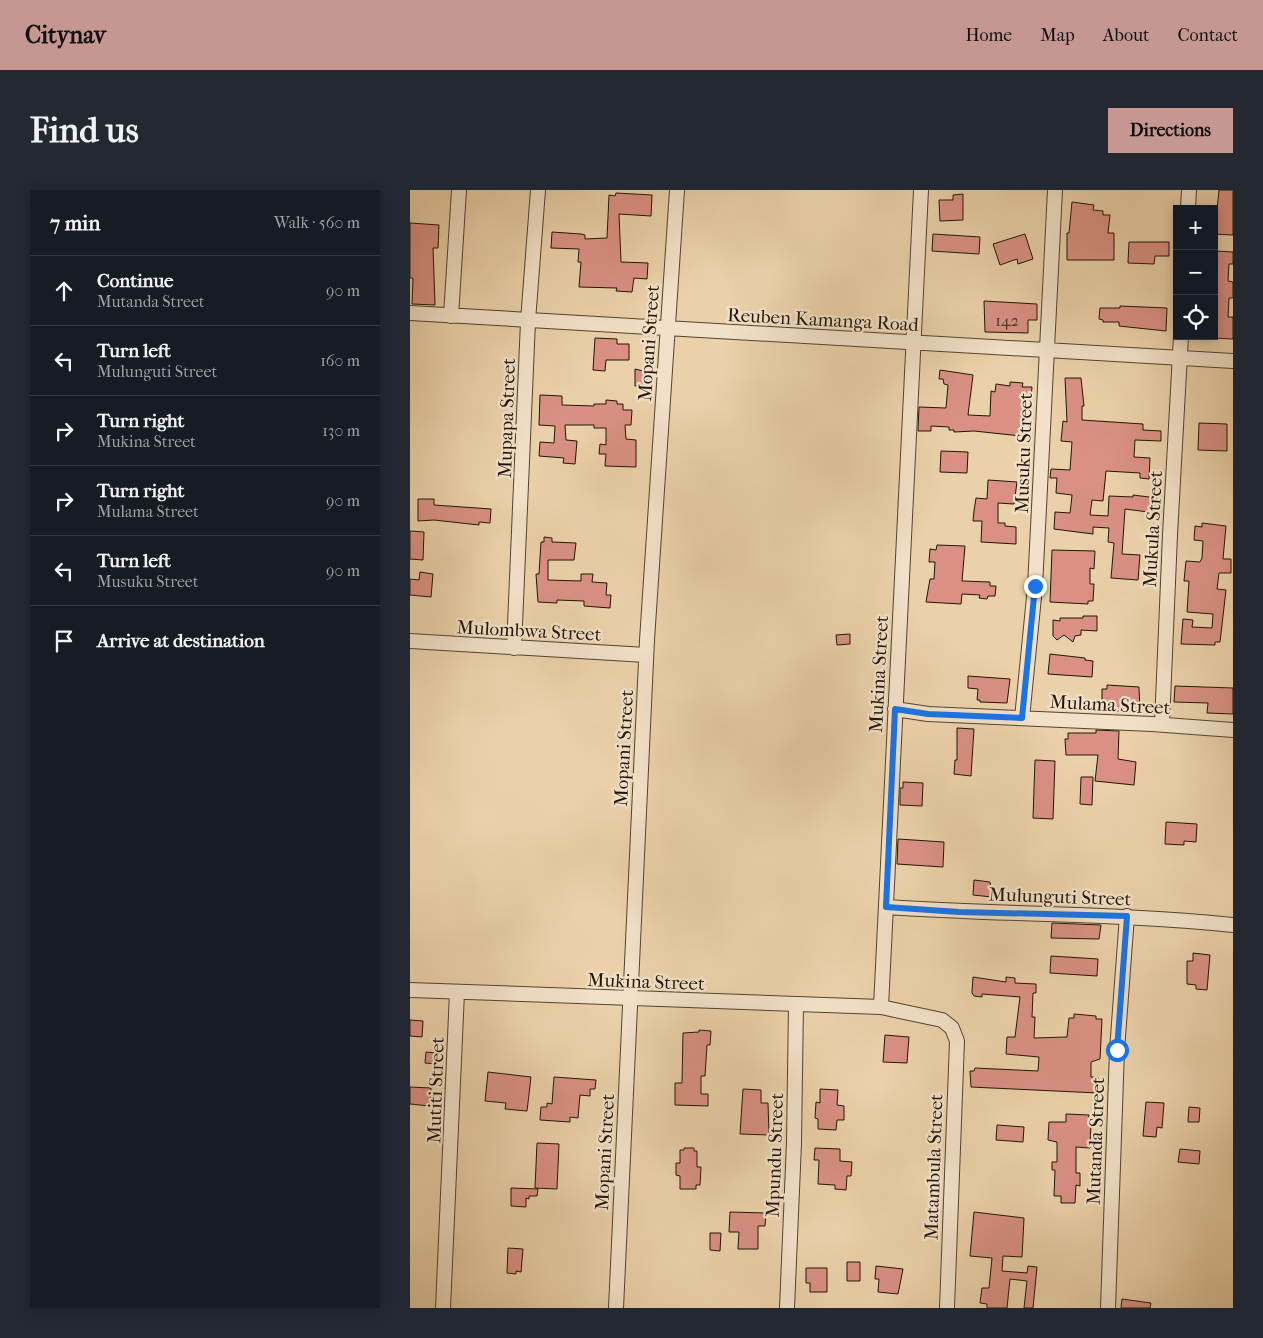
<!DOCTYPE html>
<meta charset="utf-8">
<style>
:root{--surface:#171b24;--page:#242831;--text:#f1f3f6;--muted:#9ea1a6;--line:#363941;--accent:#c59692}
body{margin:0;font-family:"IM FELL French Canon",serif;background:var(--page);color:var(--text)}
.controls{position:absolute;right:15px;top:15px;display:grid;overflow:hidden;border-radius:0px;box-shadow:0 2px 12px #0003}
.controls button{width:45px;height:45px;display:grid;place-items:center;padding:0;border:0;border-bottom:1px solid var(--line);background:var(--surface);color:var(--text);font:25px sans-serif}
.stop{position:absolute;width:15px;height:15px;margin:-11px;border:4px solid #1a73e8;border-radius:50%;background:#fff}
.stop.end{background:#1a73e8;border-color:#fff;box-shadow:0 1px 5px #0008}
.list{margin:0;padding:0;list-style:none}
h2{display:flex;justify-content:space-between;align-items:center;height:65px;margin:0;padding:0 20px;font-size:21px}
h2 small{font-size:16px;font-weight:400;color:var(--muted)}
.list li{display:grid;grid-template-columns:32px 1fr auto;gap:15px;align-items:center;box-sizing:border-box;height:70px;padding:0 20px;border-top:1px solid var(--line)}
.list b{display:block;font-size:19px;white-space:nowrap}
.list p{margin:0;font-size:16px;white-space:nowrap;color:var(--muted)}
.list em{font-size:16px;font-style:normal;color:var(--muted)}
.icon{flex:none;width:28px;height:28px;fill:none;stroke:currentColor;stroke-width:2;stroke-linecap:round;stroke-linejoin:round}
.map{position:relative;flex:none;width:823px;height:1118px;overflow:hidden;border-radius:0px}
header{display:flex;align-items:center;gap:30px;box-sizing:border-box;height:70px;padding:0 25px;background:var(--accent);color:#111}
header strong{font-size:24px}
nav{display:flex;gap:28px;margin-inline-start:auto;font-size:18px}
.intro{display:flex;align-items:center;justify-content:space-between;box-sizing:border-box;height:120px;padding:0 30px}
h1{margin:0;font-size:35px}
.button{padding:12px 22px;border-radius:0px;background:var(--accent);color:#111;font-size:18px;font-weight:700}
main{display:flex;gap:30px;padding:0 30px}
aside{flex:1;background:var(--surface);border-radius:0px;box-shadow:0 2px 12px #0003}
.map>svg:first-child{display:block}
</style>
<header>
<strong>Citynav</strong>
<nav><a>Home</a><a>Map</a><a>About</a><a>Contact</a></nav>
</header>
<div class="intro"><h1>Find us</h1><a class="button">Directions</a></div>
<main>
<aside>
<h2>7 min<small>Walk · 560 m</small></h2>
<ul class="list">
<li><svg class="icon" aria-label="ahead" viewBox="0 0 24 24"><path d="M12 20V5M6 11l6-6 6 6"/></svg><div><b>Continue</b><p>Mutanda Street</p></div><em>90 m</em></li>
<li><svg class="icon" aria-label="left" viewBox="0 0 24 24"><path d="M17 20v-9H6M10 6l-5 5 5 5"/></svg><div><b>Turn left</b><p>Mulunguti Street</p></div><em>160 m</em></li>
<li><svg class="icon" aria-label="right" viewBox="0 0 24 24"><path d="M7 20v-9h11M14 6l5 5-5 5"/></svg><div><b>Turn right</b><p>Mukina Street</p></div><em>130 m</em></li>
<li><svg class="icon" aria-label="right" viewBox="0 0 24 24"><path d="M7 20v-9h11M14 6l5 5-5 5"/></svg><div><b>Turn right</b><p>Mulama Street</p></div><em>90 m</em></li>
<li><svg class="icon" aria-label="left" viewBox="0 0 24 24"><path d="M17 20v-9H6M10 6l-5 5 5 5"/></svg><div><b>Turn left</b><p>Musuku Street</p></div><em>90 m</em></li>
<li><svg class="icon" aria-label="arrive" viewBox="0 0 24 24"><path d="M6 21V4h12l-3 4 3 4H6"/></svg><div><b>Arrive at destination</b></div></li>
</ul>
</aside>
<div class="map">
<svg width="823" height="1118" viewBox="0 0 823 1118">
<rect width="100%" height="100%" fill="#ebd1aa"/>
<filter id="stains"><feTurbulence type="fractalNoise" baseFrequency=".004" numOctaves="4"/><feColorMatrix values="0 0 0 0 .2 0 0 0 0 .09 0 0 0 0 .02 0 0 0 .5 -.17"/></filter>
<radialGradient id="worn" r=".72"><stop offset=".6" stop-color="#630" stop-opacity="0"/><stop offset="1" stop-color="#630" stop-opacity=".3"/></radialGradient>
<path fill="#da9184" stroke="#221405" d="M809,0H823V45L804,44V24L807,20Z
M206,3L242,5L241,26L209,24L211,72L238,73L237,89L224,88L222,102L206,101L207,98L169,97L171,72H168L169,59L141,58L142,42L171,44L175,45V49L197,48L199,5L205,6Z
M553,4V30L530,31L529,10H543V5Z
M662,12L684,15L683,20L693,21V25H700L698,43H704V70H657V43H659Z
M0,33L29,35L28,58H23L25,115L2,114L3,88H0Z
M523,44L570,47L569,64L522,61Z
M615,44L623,69L608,74L607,69L590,75L583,54Z
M719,52H759V66H745L744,74L718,73Z
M804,61L823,62V74H819L818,91L823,92V108H819L818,127H823V149L804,148Z
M574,111L627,114V130H618V143L575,142Z
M710,116L757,118L756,141L709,136V132H693V130L689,129L690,118H710Z
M185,148L207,149V154H219V170H196L195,181L183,180Z
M225,179L237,182V196H225Z
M530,180L563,185L558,225L580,226L581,201L585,202L586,194L600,196V192L613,193L612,197H622L620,217L614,216L613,242H611V246L564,241L544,242V240H539V237L521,236V241H508L509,217L536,218L538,195L534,194L533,189H529Z
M655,188H671L674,216H672V230L733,234V240L751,241V251L725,250L724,267L740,268L739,289L730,288V283L696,281L693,311L682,310L680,325L698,326L699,306L723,307V305L747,308L746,323L715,319L712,364L730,365L728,390L701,388L704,353L698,352L699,338L683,337V344L644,339L645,322L660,323L661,315L662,305L646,303L647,288H640L641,279L660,280L662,252L651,251L653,231L657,232Z
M130,205L152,206V215L184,216V214H196V210L207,211V214H213V220H222L221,235H215L216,249L226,250V277L195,276L196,264H189L190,254L196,255V238H184V235H155L156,250L167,251L165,274L153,273L154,268L129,266L130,252L144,253L145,236L129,235Z
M789,233L817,234V261L788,260Z
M531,261L558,262L557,283L530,282Z
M578,290L607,292L604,314L588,313V333H595V336L606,337V354L571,352L572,331H563L564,321L566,308L577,309Z
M8,309H24V315L81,319L80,333L69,332V335L24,330L8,331Z
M792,333L816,336L813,369H821V383H809L807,399L816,400L810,452H805V455L771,454L773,429L783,430L782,437L802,438L803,424L777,422L779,391H774L776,371L790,372L792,368L793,351L784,350L785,336L792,337Z
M0,341L14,342L13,370L0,369Z
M134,347L142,348V352L166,353L164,370H138V390L171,391V384H183L182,392L197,393L196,405H201L200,418L174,416V411L147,410V413L128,412L126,384H129L131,352H134Z
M527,355L555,356L552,391L580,392V396H586L585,406H578L577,409L569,408L570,405L552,404L551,414L516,412L520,389H524L525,372H519L520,359L526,360Z
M642,360L685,361L684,379L680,378V394H684L683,411H678V414L640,412Z
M10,382L23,384L21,407L0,405V389L9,390Z
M673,426H687V441L671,440V445L665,446L663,452L654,445L647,450L643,446V430L650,431V428H673Z
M440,444V454L427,455L426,445Z
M640,464L675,468V470L683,471L682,487L638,484Z
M558,486L600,489L597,513L570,512V510H567L568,499L558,498Z
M697,495L729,497L730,521H700V519H692V499H697Z
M765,496L823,498V524L797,523L798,513L764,512Z
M547,538L564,539L561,586L544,584L545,570H547Z
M686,540L709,541L708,569L726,572L724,595L685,591L688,565H656L655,549H658V543H686Z
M625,570L645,571L643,629L623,628Z
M671,587H683L682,615L670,614Z
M493,592L513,593L512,616L490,615V598H493Z
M756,632L787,634L786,652L774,651V655L755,654Z
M488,649L534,652L533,677L487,674Z
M564,690L580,692L582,707L563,705Z
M642,733L691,735L689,749L641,748Z
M783,763L800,765L797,800L786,799V795L777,794V771H783Z
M641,766L688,769L687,786L640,783Z
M563,787L596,792V787L605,788V793L626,794V803H623L622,827H625L624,848L657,847L659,828H664V824L686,826V829H692L690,869L681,872V887H688V903L561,897L560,881H564L565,878L628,881L629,867L596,864L597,847H605L610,807L572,804V807L564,806L562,803Z
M0,830L13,831L12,847L0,846Z
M289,840L301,841L300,855H297L295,886H291V904H298V916L265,915V893H272L273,843L289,842Z
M475,845L499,847L497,873L473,872Z
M16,862L28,863L27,874L15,873Z
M78,882L121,887L117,921L95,919L96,913L75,911Z
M144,887L186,890L185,899H180V906L170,905L168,928L160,927V932L130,930L131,917H137V913L142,914Z
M0,897L21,898L20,916L0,914Z
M333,899L351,900V913H358L359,945L330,944Z
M410,899L428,900L427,915L434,916V930H427L426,940L408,939V929L405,928L406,912L410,913Z
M736,912L754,913L752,938L747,937L746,947L733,946Z
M779,917L790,918L789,932H778Z
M656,924L679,925L678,933H681L680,958L666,957V983H670V996L666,995L665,1013H651V1006H644L645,980H642V972H647V952L638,950L639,932H656Z
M587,935L614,937L613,952L586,950Z
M127,953L149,954L147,999L125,998Z
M274,958H284V961H287V977H291L290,995H286V999H270V986L266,985V973H270V960H274Z
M405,958L430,959V971L442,972L441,986H437L436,1000L425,999V995L408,994L409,970H404Z
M770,959L790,961L789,974L768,972Z
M101,998L128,999L127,1006H119V1009L116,1008V1017L101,1016Z
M320,1022L356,1023L355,1036H348V1059H328L329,1042H319Z
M564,1022L614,1028L612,1067L593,1066L592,1081L617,1083L618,1076L627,1077L623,1118H614L617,1091L600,1089L597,1118H577V1114L570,1113L572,1098H579L582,1068L560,1066Z
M300,1043H311L310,1061L300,1060Z
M98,1058L113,1059L111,1082L106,1081V1084L97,1083Z
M437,1072H450V1091H437Z
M466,1076L493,1079L488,1104L468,1102L469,1089H465Z
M396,1078H417V1102H400V1093H396Z
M712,1109L741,1113L740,1118H711Z"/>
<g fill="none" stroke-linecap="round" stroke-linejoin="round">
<g stroke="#54432e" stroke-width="16">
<path id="minor" d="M778,19L779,0
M0,123L823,171
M41,126L49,0
M0,451L236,465
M104,458L118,131L128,0
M485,519L518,524L742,534L823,540
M612,528L625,397L645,0
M752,534L760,345L771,146
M476,717C591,725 707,723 823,735
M0,800L471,817L532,830L542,838L547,851L537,1118
M471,817L511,0
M33,1118L47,802
M206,1118L237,450L267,0
M377,1118L384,953L386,814
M698,1118L707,860L717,726"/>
</g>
<use href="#minor" stroke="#f2e1c8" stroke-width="14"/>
</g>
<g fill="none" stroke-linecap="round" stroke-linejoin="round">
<path stroke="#1a73e8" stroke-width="6" d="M625,396L612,528L518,524L485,519L476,717L549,722L717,726L707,860"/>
</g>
<g text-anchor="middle" stroke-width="4.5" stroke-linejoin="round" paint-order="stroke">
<g font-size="16" fill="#503325">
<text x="597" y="136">142</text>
</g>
<g font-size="19" fill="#221405" stroke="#f2e1c8">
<text transform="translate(413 129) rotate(3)" y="7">Reuben Kamanga Road</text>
<text transform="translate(238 153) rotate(-86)" y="7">Mopani Street</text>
<text transform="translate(96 228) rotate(-88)" y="7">Mupapa Street</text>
<text transform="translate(613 263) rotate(-88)" y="7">Musuku Street</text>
<text transform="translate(742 339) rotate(-87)" y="7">Mukula Street</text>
<text transform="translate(119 440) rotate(3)" y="7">Mulombwa Street</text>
<text transform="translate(468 484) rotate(-87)" y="7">Mukina Street</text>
<text transform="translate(700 514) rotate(3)" y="7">Mulama Street</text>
<text transform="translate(213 558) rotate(-87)" y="7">Mopani Street</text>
<text transform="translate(650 706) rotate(2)" y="7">Mulunguti Street</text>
<text transform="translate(236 791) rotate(2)" y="7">Mukina Street</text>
<text transform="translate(25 900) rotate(-88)" y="7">Mutiti Street</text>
<text transform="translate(685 951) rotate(-88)" y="7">Mutanda Street</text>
<text transform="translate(194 962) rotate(-87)" y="7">Mopani Street</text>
<text transform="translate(364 965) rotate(-88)" y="7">Mpundu Street</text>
<text transform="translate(523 977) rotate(-88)" y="7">Matambula Street</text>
</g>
</g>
<rect width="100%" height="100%" filter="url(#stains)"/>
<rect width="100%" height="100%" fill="url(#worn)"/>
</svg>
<div class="controls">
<button>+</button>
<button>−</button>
<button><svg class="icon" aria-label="locate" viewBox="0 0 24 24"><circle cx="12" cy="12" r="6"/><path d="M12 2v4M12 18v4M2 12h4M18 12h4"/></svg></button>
</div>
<div class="stop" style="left:707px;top:860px"></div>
<div class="stop end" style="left:625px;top:396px"></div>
</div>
</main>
